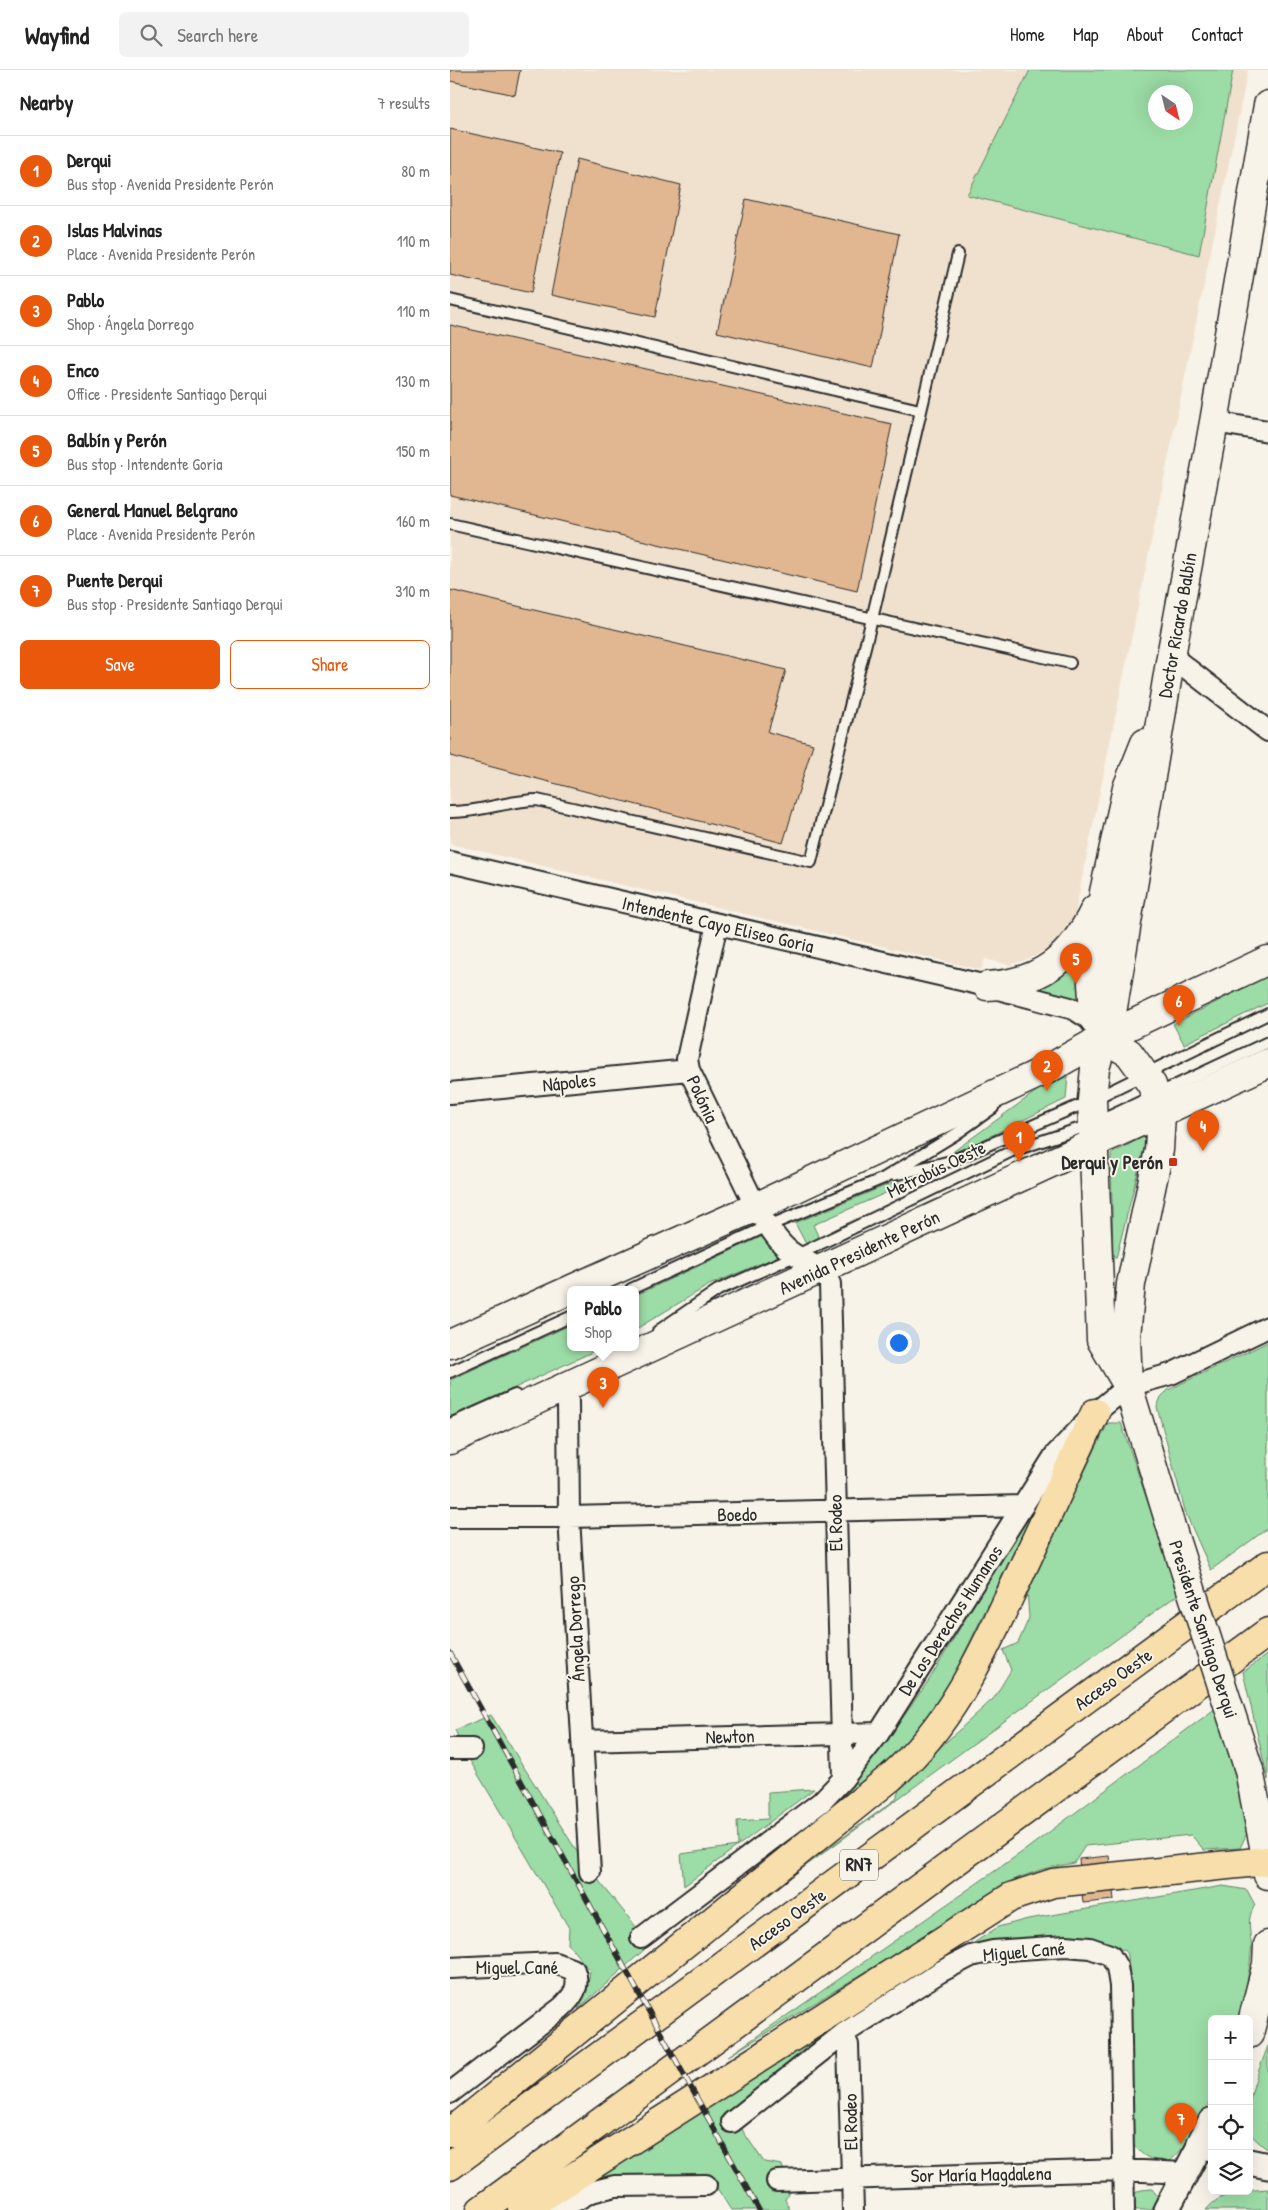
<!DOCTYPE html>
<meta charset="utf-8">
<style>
:root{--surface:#fff;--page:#f2f2f2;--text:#222;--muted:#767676;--line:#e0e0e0;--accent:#ea580c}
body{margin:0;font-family:"Patrick Hand",sans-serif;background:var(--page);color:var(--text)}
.controls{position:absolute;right:15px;bottom:15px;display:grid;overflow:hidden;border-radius:8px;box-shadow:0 5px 20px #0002}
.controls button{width:45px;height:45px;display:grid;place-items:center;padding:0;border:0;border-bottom:1px solid var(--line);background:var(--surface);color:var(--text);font:25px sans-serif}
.compass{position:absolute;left:698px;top:15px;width:45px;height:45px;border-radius:50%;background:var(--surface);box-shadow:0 5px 20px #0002;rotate:145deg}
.you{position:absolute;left:448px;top:1272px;width:18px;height:18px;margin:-12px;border:4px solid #fff;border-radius:50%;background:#1a73e8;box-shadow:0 0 0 8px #1a73e833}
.badge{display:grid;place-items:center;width:32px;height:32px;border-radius:50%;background:var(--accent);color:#fff;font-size:16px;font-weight:700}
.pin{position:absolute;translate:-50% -41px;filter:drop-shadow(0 1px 2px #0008)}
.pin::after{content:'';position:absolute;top:26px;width:18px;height:15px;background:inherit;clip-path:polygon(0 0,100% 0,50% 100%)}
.popup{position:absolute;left:117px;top:1216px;width:72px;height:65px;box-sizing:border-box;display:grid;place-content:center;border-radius:8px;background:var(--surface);filter:drop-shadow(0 1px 4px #0005);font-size:16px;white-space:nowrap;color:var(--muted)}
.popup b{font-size:19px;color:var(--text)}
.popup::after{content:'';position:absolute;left:50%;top:100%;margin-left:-10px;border:10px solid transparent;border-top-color:var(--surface)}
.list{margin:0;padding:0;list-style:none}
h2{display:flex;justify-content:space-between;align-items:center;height:65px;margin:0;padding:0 20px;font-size:21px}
h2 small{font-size:16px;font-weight:400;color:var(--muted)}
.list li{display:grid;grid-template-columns:32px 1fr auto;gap:15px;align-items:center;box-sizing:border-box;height:70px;padding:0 20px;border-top:1px solid var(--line)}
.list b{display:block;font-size:19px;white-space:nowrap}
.list p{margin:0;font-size:16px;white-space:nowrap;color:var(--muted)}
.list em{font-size:16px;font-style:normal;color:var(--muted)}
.actions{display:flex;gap:10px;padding:15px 20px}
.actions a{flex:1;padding:11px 0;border:1px solid var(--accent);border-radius:8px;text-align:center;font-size:18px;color:var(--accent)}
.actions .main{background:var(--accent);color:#fff}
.icon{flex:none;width:28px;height:28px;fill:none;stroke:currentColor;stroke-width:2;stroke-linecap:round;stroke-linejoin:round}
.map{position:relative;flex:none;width:818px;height:2140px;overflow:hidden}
header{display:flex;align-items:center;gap:30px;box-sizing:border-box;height:70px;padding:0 25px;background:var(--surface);border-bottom:1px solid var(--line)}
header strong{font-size:24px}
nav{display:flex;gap:28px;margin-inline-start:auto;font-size:18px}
.search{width:350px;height:45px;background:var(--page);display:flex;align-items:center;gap:12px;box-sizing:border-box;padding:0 18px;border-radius:8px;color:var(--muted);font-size:19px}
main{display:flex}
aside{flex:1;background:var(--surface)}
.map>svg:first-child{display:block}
</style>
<header>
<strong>Wayfind</strong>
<div class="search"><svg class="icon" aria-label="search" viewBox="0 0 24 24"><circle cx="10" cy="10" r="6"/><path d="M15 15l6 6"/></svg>Search here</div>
<nav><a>Home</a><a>Map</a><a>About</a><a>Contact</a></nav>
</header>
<main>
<aside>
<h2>Nearby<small>7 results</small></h2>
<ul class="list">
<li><span class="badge">1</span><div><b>Derqui</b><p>Bus stop · Avenida Presidente Perón</p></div><em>80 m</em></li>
<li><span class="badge">2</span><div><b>Islas Malvinas</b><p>Place · Avenida Presidente Perón</p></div><em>110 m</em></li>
<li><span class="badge">3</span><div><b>Pablo</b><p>Shop · Ángela Dorrego</p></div><em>110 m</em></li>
<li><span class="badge">4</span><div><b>Enco</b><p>Office · Presidente Santiago Derqui</p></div><em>130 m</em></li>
<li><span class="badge">5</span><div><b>Balbín y Perón</b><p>Bus stop · Intendente Goria</p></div><em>150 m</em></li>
<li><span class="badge">6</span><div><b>General Manuel Belgrano</b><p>Place · Avenida Presidente Perón</p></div><em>160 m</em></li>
<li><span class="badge">7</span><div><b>Puente Derqui</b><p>Bus stop · Presidente Santiago Derqui</p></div><em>310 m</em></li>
</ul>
<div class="actions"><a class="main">Save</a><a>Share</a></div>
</aside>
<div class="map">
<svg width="818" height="2140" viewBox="0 0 818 2140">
<rect width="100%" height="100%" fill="#f7f3e8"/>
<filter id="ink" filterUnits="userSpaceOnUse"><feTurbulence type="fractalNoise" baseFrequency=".02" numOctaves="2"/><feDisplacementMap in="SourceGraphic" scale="10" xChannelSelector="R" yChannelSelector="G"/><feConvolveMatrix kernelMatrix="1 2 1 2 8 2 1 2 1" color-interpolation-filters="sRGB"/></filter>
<g filter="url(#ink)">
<path fill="#f0e1ce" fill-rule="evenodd" d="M0,0H798L625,843L616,861L596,880L579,889L560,895L535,889L531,900L0,774ZM706,22H736V52H706Z"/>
<path fill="#9cdca6" stroke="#648468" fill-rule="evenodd" d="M580,0H783L749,185L517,125ZM706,22H736V52H706Z
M640,872L633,922L629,930L592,920V912Z
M818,906V933L734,974L723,954Z
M618,1006L616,1029L504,1084V1081L592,1017Z
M693,1067L696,1070L666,1188L663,1185L661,1084Z
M465,1110L363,1155L369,1168L356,1174L345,1153L439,1114Z
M317,1164L329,1186L259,1215L186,1259V1225Z
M120,1255V1277H153L0,1348V1310Z
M818,1272V1458L761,1500L736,1444L707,1337L711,1327L718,1320Z
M658,1353H671L710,1468L733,1521L206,1905H203L446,1729L451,1713L544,1628L561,1600L553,1580L568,1573L579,1548L577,1520Z
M592,1424L500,1613L462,1667L418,1709L373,1746L371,1744L426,1686L479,1610L589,1425Z
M818,1584V1710L793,1602Z
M766,1638L784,1696L799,1759L790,1778L754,1780L741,1765L635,1776L624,1793L593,1799L568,1808L277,1987L575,1780Z
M41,1645L133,1791L191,1863L195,1879L128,1939L137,1921L140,1901L118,1874L119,1858L16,1684L5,1660Z
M364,1719L234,1816L231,1784L288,1776L287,1751L318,1749V1722Z
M773,1816L797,1820L805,1835C794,1852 803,1865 801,1884C799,1906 794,1928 788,1949H762C762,1967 765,2011 761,2026C754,2050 737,2077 718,2093C699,2090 691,2086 680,2070V1903L676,1881C631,1862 564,1874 516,1878L548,1857L578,1849Z
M374,1963L282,2038L294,2063L314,2092L332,2095L340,2120L335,2130L340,2140H281L258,2104L150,2107L248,2041Z
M818,1976V2080C813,2076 807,2071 803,2067C788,2046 810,1998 818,1976Z
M702,2119L709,2128L704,2140H683L682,2125L691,2120Z
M818,2119V2140H756C772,2120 796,2121 818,2119Z"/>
<path fill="#e1b791" stroke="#2b2b2b" d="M0,0H70L65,25L0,11Z
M0,59L110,83L81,223L0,205Z
M127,89L231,115L205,247L101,225Z
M296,129L449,164L423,298L267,262Z
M0,255L442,354L407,521L0,425Z
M0,520L336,600L318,662L363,674L333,773L0,686Z
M659,1786L664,1830L633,1833L629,1789Z"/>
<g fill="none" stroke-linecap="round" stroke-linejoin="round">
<g stroke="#2b2b2b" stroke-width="14">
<path id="service" d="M0,230L470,340
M0,454L620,593
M0,742C30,743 58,730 87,730L361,792L422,549L508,184
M444,1105L501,1091L642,1030L818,944
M181,1219L318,1156L434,1108L506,1064L543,1038
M208,1261L268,1220L345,1186L562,1081L643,1054L818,972
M0,1302L120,1247
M0,1354L65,1325"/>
</g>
<g stroke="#2b2b2b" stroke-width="24">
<path id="minor" d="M764,352L818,361
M721,586L818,661
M0,792L537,916L624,939L639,949L650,964
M267,854L237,989L239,1000L306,1137C315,1151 324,1167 336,1178C352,1193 372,1192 380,1214L393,1709
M0,1023L239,1000
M114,1317L118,1331L119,1447L140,1802
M0,1447H119L573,1436
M132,1671L429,1663
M0,1679H22
M191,1868L371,1732L393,1709L429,1663L605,1385L645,1343L678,1316L721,1304L818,1257
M0,1898L105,1893L124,1900C131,1916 123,1927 111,1938L0,2023
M393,1964L398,1975L403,2140
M282,2052L393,1964L490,1902L521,1886L543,1881L616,1876L640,1878L660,1885L667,1897L670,1916L674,2140
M327,2111L672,2100L734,2103
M108,2140L141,2122L165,2116L256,2115"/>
</g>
<g stroke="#2b2b2b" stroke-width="29">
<path id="tertiary" d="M799,2092L818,2096
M716,2140L751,2074L762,2078"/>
</g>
<g stroke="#2b2b2b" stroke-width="31">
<path id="secondary" d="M537,916C592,913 622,887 645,839
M653,968L679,983L702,1015L711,1044L709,1080L681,1214L676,1266L678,1316L723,1463
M653,968L643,928L642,913L654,822L677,718L695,673
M122,1219L306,1137L598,999L653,968L818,890
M0,1274L120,1220
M678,1316L651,1270L642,1030L645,998L663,937L721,586L764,352L818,35
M0,1370L818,993
M799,1700L817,1791L818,1805
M799,1964L817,1894L818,1875
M751,2074L762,2052"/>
</g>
<g stroke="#2b2b2b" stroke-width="31">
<path id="motorway" d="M0,2063L441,1707C504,1652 535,1578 570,1504C595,1451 620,1397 645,1343
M0,2096L818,1495
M31,2140L818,1562
M72,2140L561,1827L603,1813L817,1791"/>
</g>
<use href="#service" stroke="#f7f3e8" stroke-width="10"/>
<use href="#minor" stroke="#f7f3e8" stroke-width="20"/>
<use href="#tertiary" stroke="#f7f3e8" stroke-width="25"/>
<use href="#secondary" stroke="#f7f3e8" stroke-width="28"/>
<use href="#motorway" stroke="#f8deab" stroke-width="28"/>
<g stroke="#2b2b2b" stroke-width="5.5">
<path id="rail" d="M0,1583L309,2140"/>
</g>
<use href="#rail" stroke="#f7f3e8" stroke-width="4" stroke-dasharray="11" stroke-linecap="butt"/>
<g stroke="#2b2b2b" stroke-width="31" stroke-linecap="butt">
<path id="secondary-bridge" d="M723,1463L799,1700"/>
</g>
<use href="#secondary-bridge" stroke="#f7f3e8" stroke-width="28"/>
</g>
</g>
<rect fill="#c8321e" stroke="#f7f3e8" stroke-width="2" x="718" y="1087" width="10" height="10" rx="2.5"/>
<g text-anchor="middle" stroke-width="4" stroke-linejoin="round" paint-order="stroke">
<rect fill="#f7f3e8" stroke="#686764" stroke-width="1" x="390" y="1779.5" width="38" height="31" rx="4"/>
<g font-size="18" font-weight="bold" fill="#2b2b2b">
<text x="409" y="1801">RN7</text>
</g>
<g font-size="19" fill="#2b2b2b" stroke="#f7f3e8">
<text transform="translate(727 555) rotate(-80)" y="7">Doctor Ricardo Balbín</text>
<text transform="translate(268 854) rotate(13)" y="7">Intendente Cayo Eliseo Goria</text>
<text transform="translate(119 1012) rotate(-6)" y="7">Nápoles</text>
<text transform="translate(253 1029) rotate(65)" y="7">Polónia</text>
<text transform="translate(486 1099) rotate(-26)" y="7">Metrobús Oeste</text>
<text transform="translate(409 1182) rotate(-25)" y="7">Avenida Presidente Perón</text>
<text transform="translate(287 1444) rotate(-1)" y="7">Boedo</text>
<text transform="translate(385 1453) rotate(-91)" y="7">El Rodeo</text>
<text transform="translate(500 1550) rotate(-57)" y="7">De Los Derechos Humanos</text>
<text transform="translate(125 1559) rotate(-93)" y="7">Ángela Dorrego</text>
<text transform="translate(754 1559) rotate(72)" y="7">Presidente Santiago Derqui</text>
<text transform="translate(663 1609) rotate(-36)" y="7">Acceso Oeste</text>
<text transform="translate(280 1666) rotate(-2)" y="7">Newton</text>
<text transform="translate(337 1849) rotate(-36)" y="7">Acceso Oeste</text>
<text transform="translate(574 1881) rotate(-5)" y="7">Miguel Cané</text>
<text x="67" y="1904">Miguel Cané</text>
<text transform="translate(400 2052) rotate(-91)" y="7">El Rodeo</text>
<text transform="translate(531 2104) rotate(-1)" y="7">Sor María Magdalena</text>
</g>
<g font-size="19" font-weight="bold" fill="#2b2b2b" stroke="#f7f3e8" text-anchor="end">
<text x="713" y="1099">Derqui y Perón</text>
</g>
</g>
</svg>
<div class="controls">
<button>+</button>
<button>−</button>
<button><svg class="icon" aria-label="locate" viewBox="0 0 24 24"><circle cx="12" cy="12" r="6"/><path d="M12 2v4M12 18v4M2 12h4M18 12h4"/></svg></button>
<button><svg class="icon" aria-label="layers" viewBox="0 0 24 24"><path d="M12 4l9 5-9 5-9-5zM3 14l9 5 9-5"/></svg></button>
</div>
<svg class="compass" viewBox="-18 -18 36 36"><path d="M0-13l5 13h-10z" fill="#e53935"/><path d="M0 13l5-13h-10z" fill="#767676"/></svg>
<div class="you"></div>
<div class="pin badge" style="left:569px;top:1092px">1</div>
<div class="pin badge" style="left:597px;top:1021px">2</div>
<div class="pin badge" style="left:153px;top:1338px">3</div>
<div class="popup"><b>Pablo</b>Shop</div>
<div class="pin badge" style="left:753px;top:1081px">4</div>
<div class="pin badge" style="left:626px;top:914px">5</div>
<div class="pin badge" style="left:729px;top:956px">6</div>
<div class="pin badge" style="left:731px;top:2074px">7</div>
</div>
</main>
